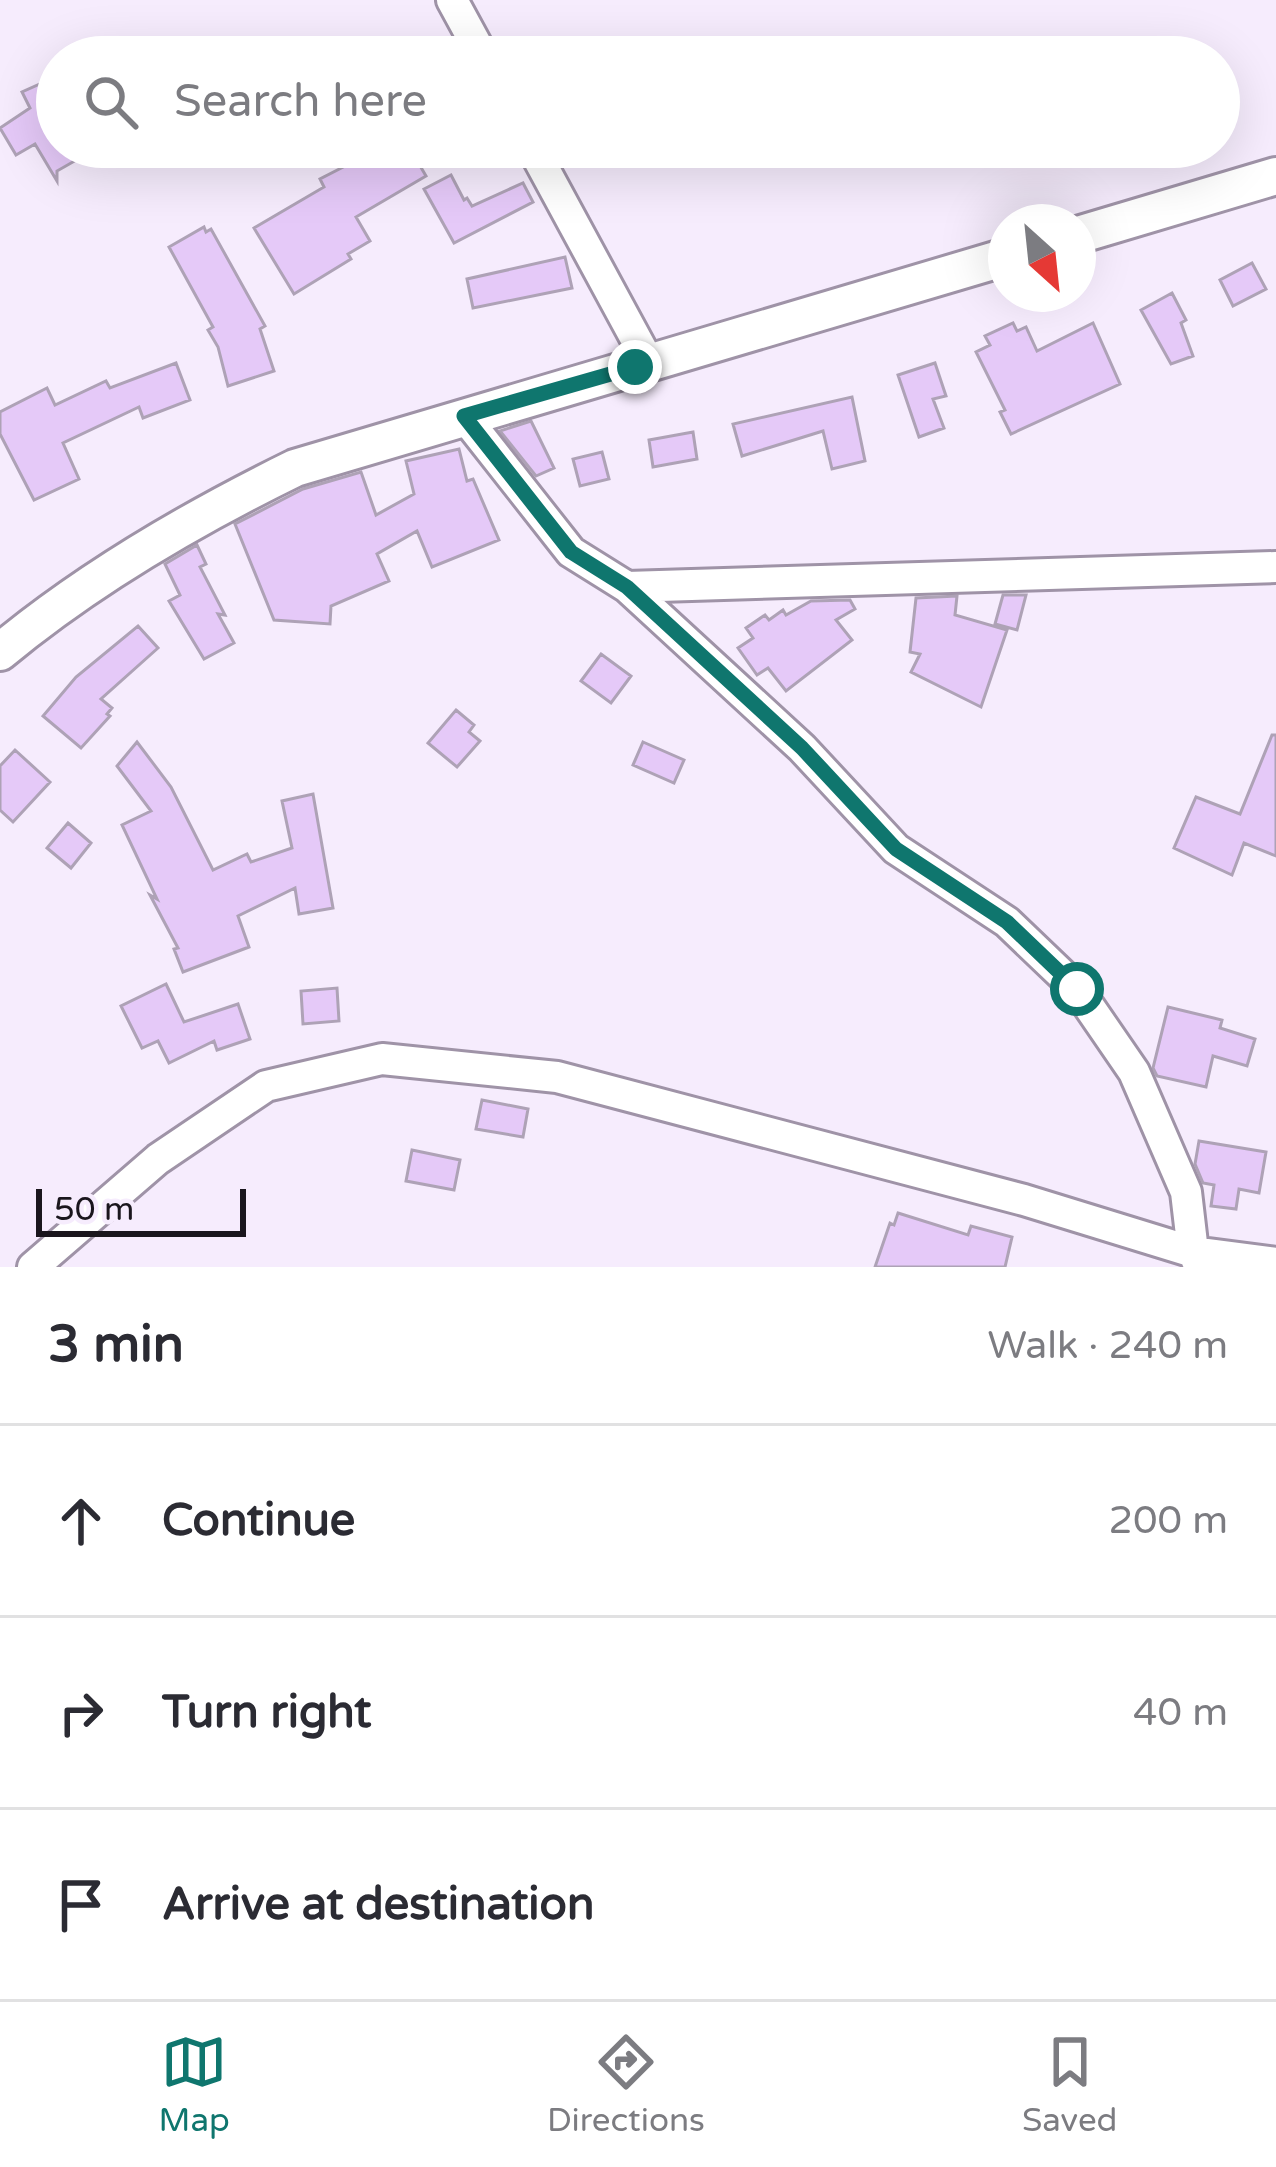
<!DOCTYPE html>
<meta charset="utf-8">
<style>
:root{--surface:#fff;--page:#f7f7f7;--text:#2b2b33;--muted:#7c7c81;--line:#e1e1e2;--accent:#0f766e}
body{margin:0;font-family:"Varela Round",sans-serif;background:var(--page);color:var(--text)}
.compass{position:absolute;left:988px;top:204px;width:108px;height:108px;border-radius:50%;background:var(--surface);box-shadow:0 12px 48px #0002;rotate:153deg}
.scale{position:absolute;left:36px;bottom:30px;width:210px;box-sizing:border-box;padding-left:12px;border:6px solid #1a161d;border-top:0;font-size:33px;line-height:42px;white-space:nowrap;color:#1a161d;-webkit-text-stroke:9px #f6ecfd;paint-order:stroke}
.stop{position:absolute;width:36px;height:36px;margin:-27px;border:9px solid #0f766e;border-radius:50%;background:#fff}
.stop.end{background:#0f766e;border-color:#fff;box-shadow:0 3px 12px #0008}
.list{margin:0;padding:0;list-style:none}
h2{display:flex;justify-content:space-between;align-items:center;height:156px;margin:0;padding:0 48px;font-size:51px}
h2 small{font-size:39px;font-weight:400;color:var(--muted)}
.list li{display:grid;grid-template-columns:78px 1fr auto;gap:36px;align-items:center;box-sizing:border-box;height:192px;padding:0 48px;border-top:3px solid var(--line)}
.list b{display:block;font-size:45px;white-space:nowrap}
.list em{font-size:39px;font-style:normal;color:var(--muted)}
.icon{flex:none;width:66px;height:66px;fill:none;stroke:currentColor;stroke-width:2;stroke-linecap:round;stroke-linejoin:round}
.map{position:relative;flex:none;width:1276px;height:1267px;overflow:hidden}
.search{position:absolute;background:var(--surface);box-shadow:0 12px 48px #0002;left:36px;right:36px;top:36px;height:132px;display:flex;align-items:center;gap:30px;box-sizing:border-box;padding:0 42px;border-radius:66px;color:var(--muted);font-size:45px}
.sheet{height:732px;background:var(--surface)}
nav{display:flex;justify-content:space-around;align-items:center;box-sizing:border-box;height:168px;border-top:3px solid var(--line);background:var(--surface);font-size:33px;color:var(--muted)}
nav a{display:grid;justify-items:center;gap:6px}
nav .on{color:var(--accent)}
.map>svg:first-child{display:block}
</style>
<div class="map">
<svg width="1276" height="1267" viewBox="0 0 1276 1267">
<rect width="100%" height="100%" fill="#f6ecfd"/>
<path fill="#e5c9f8" stroke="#aea2b6" stroke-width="3" d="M51,79L57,92V147H99L57,171V181L35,144L16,155L0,128L30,108L22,92Z
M341,147H409L426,176L356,217L370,241L348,254L351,259L294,294L254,228L324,187L320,179L351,163Z
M451,175L464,200L467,198L472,206L523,183L533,202L454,243L424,189Z
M204,227L206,232L211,229L265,326L260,329L274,371L228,386L218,347L208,330L213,327L169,247Z
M565,257L572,288L473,308L467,279Z
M1252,263L1266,289L1233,306L1220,280Z
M1172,293L1186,320L1181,323L1193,356L1171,364L1141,310Z
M1013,323L1017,331L1026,327L1037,351L1093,323L1120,384L1011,434L1000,412L1005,410L976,352L990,345L985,336Z
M176,363L190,400L143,418L139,407L63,443L79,479L34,500L0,434V412L47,388L55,405L106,381L110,388Z
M935,363L946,396L933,399L944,428L919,437L898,375Z
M852,397L865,461L832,469L823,431L742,456L733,424Z
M531,421L554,468L536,476L500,431Z
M693,432L697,459L653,467L649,440Z
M459,449L467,481L473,479L499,540L432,567L417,531L377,554L389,581L331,606L330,624L274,620L235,524L303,489L361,472L376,515L414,494L406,461Z
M602,452L609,479L580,486L573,459Z
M197,545L206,564L200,567L225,615L218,614L234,643L204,659L169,601L180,595L165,564Z
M1003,595H1026L1017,630L995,624Z
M957,596L955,615L1007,630L981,707L911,672L920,654L910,652L916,598Z
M850,600L855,609L836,620L852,640L786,691L768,668L757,675L738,648L753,638L746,628L765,615L769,620L783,610L786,615L811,601Z
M138,626L158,648L101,699L112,708L107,714L110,716L81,748L43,716L76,677Z
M601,654L631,676L611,703L581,681Z
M456,710L474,725L469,732L480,741L457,767L428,743Z
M1272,735H1276V856L1244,843L1232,875L1174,848L1196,797L1240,814Z
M137,742L171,787L213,870L247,854L251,862L292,848L282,801L313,794L333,908L299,914L295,888L238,916L249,947L183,972L174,949L178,948L150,895L157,899L122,825L151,811L117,766Z
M643,742L684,760L674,783L633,765Z
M15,750L50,782L13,822L0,810V766Z
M68,823L91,843L71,868L47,848Z
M166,984L184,1022L238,1004L250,1039L217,1050L214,1041L169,1063L158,1041L142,1048L121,1006Z
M337,988L339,1021L303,1024L301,991Z
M1168,1007L1222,1020L1220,1028L1255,1039L1247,1066L1213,1056L1206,1087L1157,1076L1153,1068Z
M482,1100L528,1109L523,1137L476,1129Z
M1199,1141L1266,1152L1259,1193L1239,1189L1236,1209L1211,1206L1214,1185L1203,1183L1195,1164Z
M412,1150L460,1160L454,1190L406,1181Z
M898,1213L968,1235L971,1226L1012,1237L1005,1267H875L890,1223L894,1225Z"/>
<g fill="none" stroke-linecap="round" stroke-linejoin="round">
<g stroke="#9f93a7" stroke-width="36">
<path id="minor" d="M452,0L483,57
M532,147L649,363
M464,416L571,552L627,587L1276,567
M627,587L802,748L896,849L1007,922L1077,989L1134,1072L1186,1192L1193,1252L1276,1263
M33,1267L158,1159L266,1086L382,1059L557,1077L1024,1200L1193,1252L1200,1267"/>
</g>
<g stroke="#9f93a7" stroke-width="42">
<path id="major" d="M1078,235L1276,176
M0,652C89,578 191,519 295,468L1006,257"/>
</g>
<use href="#minor" stroke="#fff" stroke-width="30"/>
<use href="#major" stroke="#fff" stroke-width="36"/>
</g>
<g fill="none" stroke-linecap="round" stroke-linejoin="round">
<path stroke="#0f766e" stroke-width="15" d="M635,367L464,416L571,552L627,587L802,748L896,849L1007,922L1077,989"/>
</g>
</svg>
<svg class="compass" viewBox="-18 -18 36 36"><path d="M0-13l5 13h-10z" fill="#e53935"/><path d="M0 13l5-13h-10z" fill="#7c7c81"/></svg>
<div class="scale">50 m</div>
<div class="stop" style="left:1077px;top:989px"></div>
<div class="stop end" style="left:635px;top:367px"></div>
<div class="search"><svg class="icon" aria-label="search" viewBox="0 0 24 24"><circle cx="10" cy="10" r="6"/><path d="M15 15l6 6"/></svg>Search here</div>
</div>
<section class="sheet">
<h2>3 min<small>Walk · 240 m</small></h2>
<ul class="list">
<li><svg class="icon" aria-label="ahead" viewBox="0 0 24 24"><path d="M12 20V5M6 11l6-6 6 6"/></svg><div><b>Continue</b></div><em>200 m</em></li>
<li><svg class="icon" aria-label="right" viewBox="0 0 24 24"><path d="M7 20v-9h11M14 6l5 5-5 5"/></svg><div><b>Turn right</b></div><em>40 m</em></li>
<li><svg class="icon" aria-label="arrive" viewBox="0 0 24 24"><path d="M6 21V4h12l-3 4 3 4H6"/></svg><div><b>Arrive at destination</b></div></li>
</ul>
</section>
<nav>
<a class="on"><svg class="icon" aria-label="map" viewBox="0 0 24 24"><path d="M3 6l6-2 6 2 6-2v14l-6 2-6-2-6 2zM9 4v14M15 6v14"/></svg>Map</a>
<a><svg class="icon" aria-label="directions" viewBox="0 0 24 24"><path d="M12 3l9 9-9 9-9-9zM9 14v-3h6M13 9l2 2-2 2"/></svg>Directions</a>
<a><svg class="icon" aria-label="saved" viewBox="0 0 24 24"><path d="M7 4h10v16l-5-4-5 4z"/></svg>Saved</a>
</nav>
